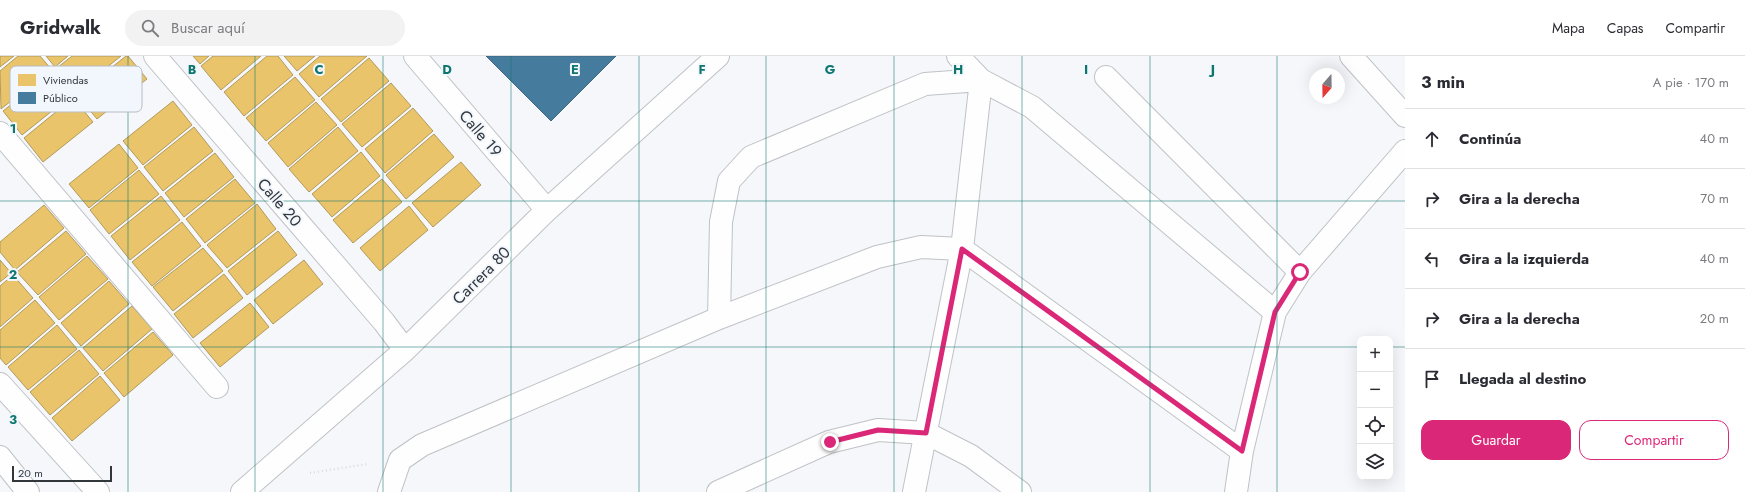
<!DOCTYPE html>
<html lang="es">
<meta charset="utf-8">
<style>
:root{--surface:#fff;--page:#f2f2f3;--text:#2b2b33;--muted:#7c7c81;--line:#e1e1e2;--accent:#db2777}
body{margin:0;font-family:Jost,sans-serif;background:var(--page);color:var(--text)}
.controls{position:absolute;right:12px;bottom:12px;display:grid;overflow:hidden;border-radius:8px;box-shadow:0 4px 16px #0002}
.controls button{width:36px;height:36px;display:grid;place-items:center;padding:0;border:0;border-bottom:1px solid var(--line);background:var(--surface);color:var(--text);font:20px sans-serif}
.compass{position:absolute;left:1309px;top:12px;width:36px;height:36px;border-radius:50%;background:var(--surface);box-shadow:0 4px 16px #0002;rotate:200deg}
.scale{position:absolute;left:12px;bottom:10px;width:100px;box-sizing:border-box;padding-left:4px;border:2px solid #32373c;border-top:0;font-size:11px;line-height:14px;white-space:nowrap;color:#32373c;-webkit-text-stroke:3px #f2f7fd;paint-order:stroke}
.stop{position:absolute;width:12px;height:12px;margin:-9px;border:3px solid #db2777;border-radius:50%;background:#fff}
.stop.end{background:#db2777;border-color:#fff;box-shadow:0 1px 4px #0008}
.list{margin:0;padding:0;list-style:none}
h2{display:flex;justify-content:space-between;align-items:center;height:52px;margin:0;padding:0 16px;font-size:17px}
h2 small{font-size:13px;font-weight:400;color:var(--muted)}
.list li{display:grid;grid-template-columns:26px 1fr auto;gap:12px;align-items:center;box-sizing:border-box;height:60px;padding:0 16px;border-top:1px solid var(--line)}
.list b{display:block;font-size:15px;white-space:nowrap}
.list em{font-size:13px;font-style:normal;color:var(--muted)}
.actions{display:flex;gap:8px;padding:12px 16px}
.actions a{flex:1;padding:9px 0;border:1px solid var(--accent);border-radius:12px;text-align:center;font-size:14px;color:var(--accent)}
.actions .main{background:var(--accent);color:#fff}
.icon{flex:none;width:22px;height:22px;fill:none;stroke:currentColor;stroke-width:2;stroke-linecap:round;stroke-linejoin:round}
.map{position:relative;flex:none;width:1405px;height:436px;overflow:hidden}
header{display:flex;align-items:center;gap:24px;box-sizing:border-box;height:56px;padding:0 20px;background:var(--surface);border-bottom:1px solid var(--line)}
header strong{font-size:19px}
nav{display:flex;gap:22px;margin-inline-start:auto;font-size:14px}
.search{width:280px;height:36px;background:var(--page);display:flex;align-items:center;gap:10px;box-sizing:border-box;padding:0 14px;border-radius:22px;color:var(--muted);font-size:15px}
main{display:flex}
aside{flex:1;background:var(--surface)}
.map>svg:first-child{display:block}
</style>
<header>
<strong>Gridwalk</strong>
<div class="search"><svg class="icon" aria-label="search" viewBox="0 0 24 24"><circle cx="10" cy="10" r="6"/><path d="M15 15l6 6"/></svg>Buscar aquí</div>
<nav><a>Mapa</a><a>Capas</a><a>Compartir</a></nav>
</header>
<main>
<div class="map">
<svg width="1405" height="436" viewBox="0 0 1405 436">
<rect width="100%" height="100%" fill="#f5f7fa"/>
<path fill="#e9c46a" stroke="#b29a5c" d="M0,0H14L0,11Z
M18,0H40L51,13L1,53L0,15Z
M46,0H68L55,11Z
M72,0H121L76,36L57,12Z
M126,0H128L147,23L97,63L77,39Z
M193,0H209L200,8Z
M213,0H261L221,34L201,10Z
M267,0H278L293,19L244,60L224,36Z
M284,0H315L297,15Z
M320,0H367L319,41L299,18Z
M369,2L389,25L341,66L321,43Z
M53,15L72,39L22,79L3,55Z
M295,21L315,44L266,85L246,62Z
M391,27L411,50L362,91L342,68Z
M73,42L93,66L43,106L24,82Z
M173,45L192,69L143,109L123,85Z
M316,46L337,69L288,111L268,87Z
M413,52L433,75L385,117L365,93Z
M194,71L213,95L163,135L144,111Z
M338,71L358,95L309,136L289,113Z
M434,78L454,101L406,143L386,119Z
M119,88L138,112L89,152L69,128Z
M361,96L380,120L332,161L312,138Z
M215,97L234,121L184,161L165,137Z
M461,106L481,129L433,171L412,147Z
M139,114L159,138L109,178L90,154Z
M235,123L255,147L205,187L186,163Z
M382,123L402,146L353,187L333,164Z
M161,140L180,164L130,204L111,180Z
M257,148L276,173L227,212L207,189Z
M44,149L64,172L15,214L0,196V186Z
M409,150L428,174L380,215L360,192Z
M182,166L201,190L152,230L132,206Z
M66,175L86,198L38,239L17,216Z
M278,175L297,199L247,239L228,215Z
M203,192L223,215L173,255L153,231Z
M87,200L108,223L59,264L39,241Z
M0,204L11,217L0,226Z
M304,204L323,228L273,268L254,244Z
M224,218L243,242L193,282L174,258Z
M13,219L33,242L0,271V230Z
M109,225L129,248L81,290L61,267Z
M35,244L55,267L6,309L0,302V274Z
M250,247L269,271L220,311L200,287Z
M132,250L152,273L103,315L83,292Z
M57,269L77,293L28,334L8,311Z
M153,276L173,299L124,341L104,317Z
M79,294L99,318L50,359L30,336Z
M100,320L120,344L72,385L52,362Z"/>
<path fill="#457b9d" stroke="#3f6780" d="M486,0H616L551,65Z"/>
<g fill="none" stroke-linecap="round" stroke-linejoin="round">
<g stroke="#bfc2c6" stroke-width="24">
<path id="minor" d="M155,0L384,266L405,294
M415,0L547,154
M958,0L981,24L1032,51L1275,256
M1351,0L1405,60
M1106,21L1300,216
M0,77L217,331
M719,262L721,166L729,125L751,101L925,28L981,24
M0,328L98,436
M0,401L28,436
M242,436L405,294L547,154L718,0
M389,436L400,404L422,389L719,262L877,201L921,191L962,193L1242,395
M718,436L829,386L878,374L926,377L971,400L1020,436
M914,436L962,193L981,24
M1236,436L1242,395L1275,256L1300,216L1405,95"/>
</g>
<path stroke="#dadbdc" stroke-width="2.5" stroke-dasharray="1 3" stroke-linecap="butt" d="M310,417L368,408"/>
<use href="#minor" stroke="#fefefe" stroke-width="22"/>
</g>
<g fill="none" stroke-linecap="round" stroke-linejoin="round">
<path stroke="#db2777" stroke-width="5" d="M830,386L878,374L926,377L962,193L1242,395L1275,256L1300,216"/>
</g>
<path fill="none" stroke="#0f766e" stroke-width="1" stroke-opacity="0.55" d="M128,0V436M255,0V436M383,0V436M511,0V436M639,0V436M766,0V436M894,0V436M1022,0V436M1150,0V436M1277,0V436M0,145H1405M0,291H1360M1390,291H1405"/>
<g text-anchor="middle" stroke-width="4" stroke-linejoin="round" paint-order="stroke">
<g font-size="16" fill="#32373c" stroke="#f2f7fd">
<text transform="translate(481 77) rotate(49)" y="6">Calle 19</text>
<text transform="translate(280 146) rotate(49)" y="6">Calle 20</text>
<text transform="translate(481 219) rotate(-45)" y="6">Carrera 80</text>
</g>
</g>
<rect x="10" y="10" width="132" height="46" rx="6" fill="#f2f7fd" stroke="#b8bdc3" stroke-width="1"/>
<rect x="18" y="18" width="18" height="12" fill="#e9c46a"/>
<rect x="18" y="36" width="18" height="12" fill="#457b9d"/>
<g font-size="11" fill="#32373c">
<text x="43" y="28">Viviendas</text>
<text x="43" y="46">Público</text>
</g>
<g font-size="13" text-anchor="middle" font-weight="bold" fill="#0f766e" stroke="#f2f7fd" stroke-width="4" stroke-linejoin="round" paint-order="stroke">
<text x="192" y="18">B</text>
<text x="319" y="18">C</text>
<text x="447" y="18">D</text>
<text x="575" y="18">E</text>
<text x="702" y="18">F</text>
<text x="830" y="18">G</text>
<text x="958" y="18">H</text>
<text x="1086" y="18">I</text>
<text x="1213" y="18">J</text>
<text x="13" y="77">1</text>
<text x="13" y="223">2</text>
<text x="13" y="368">3</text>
</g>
</svg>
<div class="controls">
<button>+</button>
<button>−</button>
<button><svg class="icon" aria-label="locate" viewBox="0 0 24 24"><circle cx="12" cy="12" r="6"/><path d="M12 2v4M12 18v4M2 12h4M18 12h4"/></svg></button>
<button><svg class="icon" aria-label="layers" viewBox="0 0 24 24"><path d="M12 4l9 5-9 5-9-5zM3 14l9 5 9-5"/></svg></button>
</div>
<svg class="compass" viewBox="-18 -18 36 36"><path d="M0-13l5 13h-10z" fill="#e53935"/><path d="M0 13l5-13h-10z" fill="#7c7c81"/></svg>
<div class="scale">20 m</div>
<div class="stop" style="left:1300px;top:216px"></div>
<div class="stop end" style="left:830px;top:386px"></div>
</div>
<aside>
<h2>3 min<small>A pie · 170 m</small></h2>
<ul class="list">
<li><svg class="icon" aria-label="ahead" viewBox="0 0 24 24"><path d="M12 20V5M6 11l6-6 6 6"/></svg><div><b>Continúa</b></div><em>40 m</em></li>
<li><svg class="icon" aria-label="right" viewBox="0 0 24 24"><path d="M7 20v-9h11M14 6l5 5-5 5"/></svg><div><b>Gira a la derecha</b></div><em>70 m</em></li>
<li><svg class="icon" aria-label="left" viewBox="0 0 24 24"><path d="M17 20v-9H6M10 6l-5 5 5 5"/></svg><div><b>Gira a la izquierda</b></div><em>40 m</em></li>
<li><svg class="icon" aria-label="right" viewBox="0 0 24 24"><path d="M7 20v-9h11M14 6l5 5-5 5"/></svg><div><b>Gira a la derecha</b></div><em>20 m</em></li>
<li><svg class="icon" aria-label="arrive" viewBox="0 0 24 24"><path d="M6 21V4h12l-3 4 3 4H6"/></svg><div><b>Llegada al destino</b></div></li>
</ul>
<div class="actions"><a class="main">Guardar</a><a>Compartir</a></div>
</aside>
</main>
